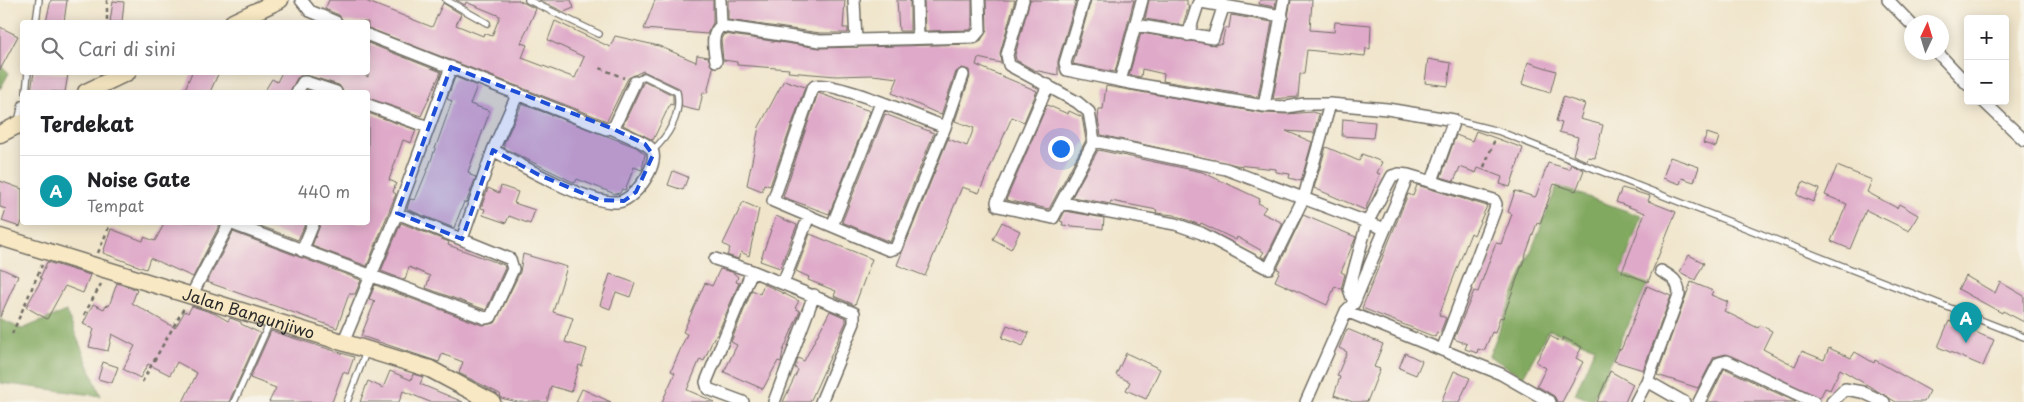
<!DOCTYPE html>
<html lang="id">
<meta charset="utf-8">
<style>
:root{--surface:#fff;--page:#f6f6f6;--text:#202124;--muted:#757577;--line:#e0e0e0;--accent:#7c3aed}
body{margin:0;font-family:"Playpen Sans",sans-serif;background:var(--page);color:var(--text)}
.controls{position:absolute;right:15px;top:15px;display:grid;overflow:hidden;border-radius:5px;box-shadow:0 2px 12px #0003}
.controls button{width:45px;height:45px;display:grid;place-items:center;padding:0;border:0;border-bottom:1px solid var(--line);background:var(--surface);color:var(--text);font:25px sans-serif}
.compass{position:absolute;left:1904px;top:15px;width:45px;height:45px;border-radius:50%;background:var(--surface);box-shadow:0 2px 12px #0003;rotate:4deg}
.you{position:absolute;left:1060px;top:148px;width:18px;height:18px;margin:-12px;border:4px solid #fff;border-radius:50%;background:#1a73e8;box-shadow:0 0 0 8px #1a73e833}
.badge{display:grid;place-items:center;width:32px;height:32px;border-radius:50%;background:var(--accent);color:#fff;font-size:16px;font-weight:700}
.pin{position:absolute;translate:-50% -41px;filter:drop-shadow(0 1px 2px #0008)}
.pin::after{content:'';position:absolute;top:26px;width:18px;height:15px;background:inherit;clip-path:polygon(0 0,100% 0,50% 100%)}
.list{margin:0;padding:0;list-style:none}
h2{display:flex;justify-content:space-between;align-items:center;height:65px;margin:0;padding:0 20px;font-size:21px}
h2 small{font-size:16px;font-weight:400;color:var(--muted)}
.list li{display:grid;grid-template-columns:32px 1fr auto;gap:15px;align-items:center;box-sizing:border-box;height:70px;padding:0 20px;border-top:1px solid var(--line)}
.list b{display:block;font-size:19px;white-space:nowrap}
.list p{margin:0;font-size:16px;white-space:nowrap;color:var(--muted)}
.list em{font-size:16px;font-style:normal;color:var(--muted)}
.icon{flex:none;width:28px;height:28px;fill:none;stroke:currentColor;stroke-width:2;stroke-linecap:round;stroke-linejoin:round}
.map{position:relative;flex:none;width:2024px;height:402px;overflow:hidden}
.search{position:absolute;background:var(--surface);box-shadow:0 2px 12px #0003;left:20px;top:20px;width:350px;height:55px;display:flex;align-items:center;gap:12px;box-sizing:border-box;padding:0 18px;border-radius:5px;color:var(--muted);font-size:19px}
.panel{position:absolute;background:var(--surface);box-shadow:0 2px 12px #0003;left:20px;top:90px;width:350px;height:135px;border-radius:5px}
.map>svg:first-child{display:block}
</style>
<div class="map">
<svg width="2024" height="402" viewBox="0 0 2024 402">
<rect width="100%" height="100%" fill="#f7f3e8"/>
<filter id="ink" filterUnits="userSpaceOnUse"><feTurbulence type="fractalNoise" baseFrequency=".02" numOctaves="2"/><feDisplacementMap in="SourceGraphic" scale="10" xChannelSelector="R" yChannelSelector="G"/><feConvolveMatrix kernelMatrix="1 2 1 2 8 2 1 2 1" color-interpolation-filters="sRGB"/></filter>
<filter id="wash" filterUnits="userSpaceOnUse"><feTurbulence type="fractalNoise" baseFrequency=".0096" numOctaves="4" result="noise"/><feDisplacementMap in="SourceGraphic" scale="20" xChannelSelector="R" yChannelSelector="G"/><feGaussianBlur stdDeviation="1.12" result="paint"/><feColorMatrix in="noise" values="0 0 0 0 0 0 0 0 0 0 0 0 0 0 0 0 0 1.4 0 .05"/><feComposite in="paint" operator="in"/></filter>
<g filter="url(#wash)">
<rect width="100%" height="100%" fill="#f0e5cb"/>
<path fill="#82a960" stroke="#566a46" d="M0,64L9,73L0,89Z
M1557,186L1641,216L1621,273L1648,284L1592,401L1575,394L1595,347L1549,330L1523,377L1489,356Z
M66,311L101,396L0,383V319L22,329Z"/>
<g id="blocks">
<path fill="#dfaac9" d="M51,0H67L64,22H46Z
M329,0H363L432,27L443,3L461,14L456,25L483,36L484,33L492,36L500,16L466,2L465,5L456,0H518L536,9L521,43L527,45L522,58L575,78L584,57L548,40L555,21L610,47L615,36L659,46L696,62L697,55L708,57L713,68L707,93L703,92L699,111L682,107L679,88L643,71L628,78L607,121L368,28V22H343L339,15L325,9Z
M539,0H571L574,8L564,12Z
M655,0H713V23L707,34L644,29Z
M728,0H845L843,28H848V33H820L728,20Z
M897,0H910V31H899Z
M924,0H972V27L970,30L925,31Z
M986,0H1015L1000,53L1001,63L978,58L976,65L1037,91L1024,122L1012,117L979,193L962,187L925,276L897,265L948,139L967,146L974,128L955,121L970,77L969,70L962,68L956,72L941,115L892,93L898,78L873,75L836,76L788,72L789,69L737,65V62L723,60L721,39L724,34L820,48L975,44L980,42L987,30Z
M1030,0H1076L1058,61V75L1034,70L1016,60L1015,55Z
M1091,0H1134L1115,72L1073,64Z
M1149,0H1187V5H1189L1183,25L1145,19Z
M1260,0H1276L1275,7L1259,4Z
M1291,0H1312L1310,30L1334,32L1335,22L1371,25L1370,49L1366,48L1365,56L1307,50L1304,74H1300L1298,97L1273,99Z
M113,1L124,2L122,22H110Z
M1231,15L1272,22L1258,97L1163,81L1164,74L1142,69L1141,77L1129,75L1141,33L1215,45L1222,43L1225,28H1229Z
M0,27L18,36L0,70Z
M368,43L441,72L421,116L368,98V92H343L339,85L306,75L297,78L290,92H264L272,79L277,82L282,72H358L368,77Z
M1428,59L1451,63L1448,86L1425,83Z
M1528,62L1556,71L1550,93L1522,84Z
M34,72L68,74L65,92L31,91Z
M192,72H219L210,92H184Z
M455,77L477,86L470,104L490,111L468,172L470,173V175L476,177L466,203L464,202L454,228L407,209L410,199L415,200L429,166L452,101L447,99Z
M784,80L805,87L770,186L764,184L762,191L747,185L759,127Z
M644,81L673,95V105L670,104L653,140L623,125Z
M1106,86L1263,113L1287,114L1312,112L1319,114L1314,133L1286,131L1312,142L1301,181L1289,178L1290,174L1276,172V169L1236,165L1101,135L1098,119L1099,109H1103Z
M818,93L870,111L829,214L783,197Z
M1563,97L1585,104L1580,119L1603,125L1595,158L1588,157L1587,161L1573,155L1578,137L1559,132L1562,123L1556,121Z
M522,104L636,147L645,154L642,170L634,167L625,190L622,189L620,193L615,194L577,179L575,183L518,155L504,148V143Z
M1047,105L1068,114L1069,111L1082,117L1086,140L1049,209L1006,200Z
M368,113L416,130L411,143L403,140L389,180L396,183L393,192L396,194L367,266L312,246L321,222H368Z
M885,114L934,133L890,242L842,222Z
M1343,119L1375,122L1373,138L1342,136Z
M1476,131L1523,148L1510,187L1500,184L1502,177L1478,168L1476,173L1460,167L1454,181L1441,177L1456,135L1472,141Z
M1707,133L1719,137L1716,147L1703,143Z
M1326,147L1359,161L1362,154L1382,162L1377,173L1380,174L1365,210L1314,188Z
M1098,150L1202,172L1260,199L1258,203L1266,207L1262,213L1283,223L1265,259L1261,256L1264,252L1237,237L1236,240L1201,223L1200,225L1174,215L1156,213L1157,210L1111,201L1110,204L1072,197Z
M1670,157L1699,167L1694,182L1682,178L1680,184L1663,178Z
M1548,163L1569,169L1571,164L1584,170L1576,191L1554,184L1540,224L1537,223L1503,318L1500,317L1495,333L1492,332L1484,351L1478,349L1477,353L1465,349L1467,344L1454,339L1474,291L1478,292L1496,243L1501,244L1512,214L1508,212L1515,191L1535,197L1536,196Z
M1837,166L1872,180L1867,192L1897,208L1899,204L1918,215L1909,231L1866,210L1850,249L1831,241L1847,204L1825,195Z
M673,171L688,177L683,190L668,185Z
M0,181L22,189V221L20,227L2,221L6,209L0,207Z
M1803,182L1819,189L1813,202L1797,195Z
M1417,185L1487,206L1474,235L1471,233L1439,315L1446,318L1440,333L1437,332L1435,337L1362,308L1408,194L1413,196Z
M501,186L518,192L514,203L535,210L530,224L509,216L506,223L483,215L485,209L481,208L488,188L499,193Z
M1622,188L1650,196L1648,201L1676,212L1648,282L1622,272L1645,213L1616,202Z
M743,202L759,209L749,256L741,252L738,259L727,255L730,248L723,244Z
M1065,211L1104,218L1103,229L1062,225L1063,222L1060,221Z
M1303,215L1356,237L1341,272L1345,274L1341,289L1335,286L1327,305L1275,281L1280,270L1277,269Z
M776,216L797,225L780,268L760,261Z
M165,222H221L193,277L150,258L146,269L103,253L111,229L143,241L144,237L155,241Z
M250,222H306L298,240Z
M1002,222L1020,231L1011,249L993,239Z
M401,223L449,242L448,245L504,265L505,268L486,310L426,288L430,276L409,267L405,280L381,271Z
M233,232L361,280L355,294H349L337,328L207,282Z
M810,234L872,259L855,305L836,297L834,296L836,291L808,280L809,277L796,271Z
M523,254L567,267L553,312L573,318L565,342L587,349L582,366L579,365L571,392L551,386L547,402H517L501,398L500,394L459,373L463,362L442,354L439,362L361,336L375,301L369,299L375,285L482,325L495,323L520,272Z
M1689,255L1704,263L1695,280L1680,272Z
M47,262L90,275L83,293L65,286L47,319L26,307L42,279L40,278Z
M0,268L18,276L0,317Z
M720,269L732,272L738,277L736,282L739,283L717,335L714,337L704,361L700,359L687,390L715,402H662L675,373L671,371L687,334L683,332L705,283L712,286Z
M610,274L635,283L630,297L616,292L610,309L600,305Z
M1966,276L1995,293L2000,282L2024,296V322L2003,311L2002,313L1958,289Z
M1691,282L1713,291L1711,295L1728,302L1724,311L1758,328L1760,325L1772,331L1763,349L1795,366L1802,351L1824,360L1829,348L1851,358L1855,352L1874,363L1875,360L1930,391L1924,402H1896L1840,369L1830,390L1825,388L1820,398L1726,354L1714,357L1698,388L1657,375Z
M117,283L137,290L132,303L175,328L185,311L188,313L192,306L216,314L228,321L230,318L241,322V324L260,333L229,402H183L197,373L177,362L170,375L148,364L140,378L123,369L135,346L112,334L108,351L89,347L94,329L83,324L93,304L104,309L106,305L109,306Z
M764,284L799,301L795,308L800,311L783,351L781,362L778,361L763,389L724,372L737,345L731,342L752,290L760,294Z
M1647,286L1671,296L1643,370L1614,361L1619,349L1621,350Z
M830,311L846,318V322L810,402H783L798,370L795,368L798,358L804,361Z
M1949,321L1994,340L1983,366L1938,347Z
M1007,325L1029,333L1023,346L1002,338Z
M1347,329L1383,344L1374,367L1380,369L1367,402H1353L1334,395L1340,377L1337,376L1347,352L1339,348Z
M271,331L354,357L348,374L343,372L332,402H269L276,388L250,378Z
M1550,336L1561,342L1563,337L1582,347L1576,358L1583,362L1562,402H1557L1554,396L1537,386L1546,368L1536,362Z
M1126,353L1160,369L1146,399L1126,390L1130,382L1116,375Z
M1405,353L1422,361L1416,375L1399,368Z
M103,362L118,367L112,383L98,379Z
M1724,369H1726L1796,402H1708Z
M390,371L411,380L413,374L423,377L420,384L463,402H430L403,391L399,402H360L368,381L383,388Z
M1454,371L1470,378L1459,402H1441Z
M1610,371L1633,384L1625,402H1597Z
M582,389L611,402H576Z"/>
</g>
</g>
<g filter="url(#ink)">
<use href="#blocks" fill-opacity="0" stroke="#706c63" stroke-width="1"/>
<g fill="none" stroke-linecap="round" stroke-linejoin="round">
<g stroke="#706c63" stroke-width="8">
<path id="lane" d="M446,0L487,23
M528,0L599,34
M36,22L39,0
M635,82L644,76L677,92C682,114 668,137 652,151
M26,92L28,72
M1454,120L1498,131L2024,337
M18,122L22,104
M234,402L270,322
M347,402L366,352"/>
</g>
<g stroke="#706c63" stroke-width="14">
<path id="street" d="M301,0L310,11L336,22
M854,0L856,41
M917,0L918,37
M1023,0L1007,55L1009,65L1077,102L1089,112L1094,141L1226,169L1385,229L1354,303L1346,311L1501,374L1550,402
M1084,0L1065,63L1067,70L1130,83L1264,106L1287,107L1304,104H1330L1387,109L1454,120L1432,181
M1888,0L1912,25
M1136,25L1213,38L1224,5
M721,26L820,41L974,37L980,30L979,0
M368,35L606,129L611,128L615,125L635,82
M1188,35L1198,4L1201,2L1282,16
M1937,52L1968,85
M716,61C714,49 710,34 721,26L720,0
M1120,81L1142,0
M1048,85L997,202L998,206L1053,218L1094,141
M297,92L303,82H306L336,92
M518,93L493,150C520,165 588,204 617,202C633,202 660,165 652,150C647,142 621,133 611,128
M1983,101L2024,140
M368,105L428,127
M1264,106L1284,0
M945,127C923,119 833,80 815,86L812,89L773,201L889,250L896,248L945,127L963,75
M1062,203L1175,224L1201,233L1265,267L1269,268L1304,197L1330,104
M230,223L485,318L491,317L513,269L510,259L397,213
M832,226L881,103
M1385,229L1408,175
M462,239L493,150
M302,251L314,222
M715,259L752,271L854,313V323L821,402
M783,283L809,216
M191,296L230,222
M1354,303L1349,289L1367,223L1392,176L1399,174L1408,175L1494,200L1496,204L1495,210L1442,350
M343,343L397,213L451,67
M1647,381L1679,295C1679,281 1672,277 1661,271
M743,402L708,389L706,382L752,271
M774,402L814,295
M1306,402L1346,311
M1636,402L1647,381L1684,402
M1699,402L1719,363L1727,361L1814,402
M1832,402L1845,389L1862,392L1884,402"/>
</g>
<g stroke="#706c63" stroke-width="19">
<g id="secondary">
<path d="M233,22L280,0"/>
<path d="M86,92L128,72"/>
<path d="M0,134L22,123"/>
<path id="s1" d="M0,237L430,369L492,402"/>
</g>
</g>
<path stroke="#706c63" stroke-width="2.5" stroke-dasharray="4 4" stroke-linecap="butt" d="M107,0V22
M600,68L624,78
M1484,167L1495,139
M98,253L111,222
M84,315L101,284
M12,334L42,265
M142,382L184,308"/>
<use href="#lane" stroke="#fff" stroke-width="5.5"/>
<use href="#street" stroke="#fff" stroke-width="11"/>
<use href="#secondary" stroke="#f8e8c3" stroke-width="16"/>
</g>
</g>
<path fill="#1d4ed8" fill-opacity="0.2" stroke="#1d4ed8" stroke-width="4" stroke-dasharray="10 6" stroke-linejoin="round" d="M451,67L611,128L645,144L653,155L636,192L624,201L599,200L539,175L493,150L462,239L397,213Z"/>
<g text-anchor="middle" stroke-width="4" stroke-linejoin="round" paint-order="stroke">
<g font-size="16" fill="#2b2b2b" stroke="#f7f3e8">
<text dy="6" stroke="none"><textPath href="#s1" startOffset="260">Jalan Bangunjiwo</textPath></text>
</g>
</g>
</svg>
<div class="controls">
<button>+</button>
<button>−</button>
</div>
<svg class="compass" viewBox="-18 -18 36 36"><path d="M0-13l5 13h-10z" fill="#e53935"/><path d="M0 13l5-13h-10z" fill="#757577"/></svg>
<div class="you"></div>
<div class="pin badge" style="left:1966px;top:343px;background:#0f9aa8">A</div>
<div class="search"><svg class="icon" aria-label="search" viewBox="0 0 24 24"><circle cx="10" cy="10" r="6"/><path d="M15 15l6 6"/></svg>Cari di sini</div>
<section class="panel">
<h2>Terdekat<small></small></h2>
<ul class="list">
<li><span class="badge" style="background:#0f9aa8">A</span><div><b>Noise Gate</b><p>Tempat</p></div><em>440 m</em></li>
</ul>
</section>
</div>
